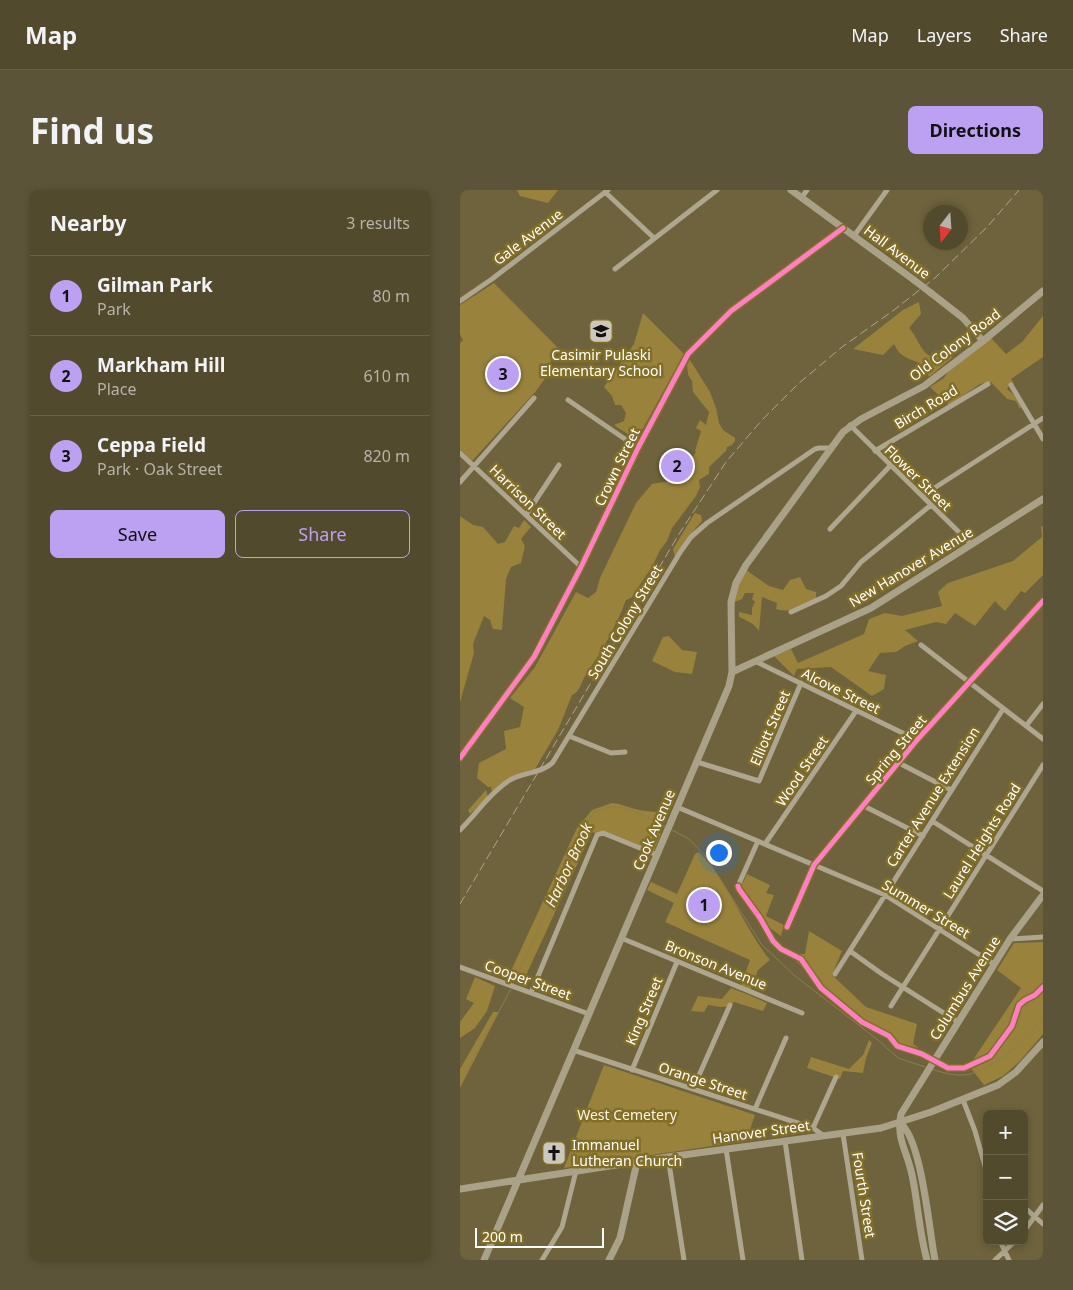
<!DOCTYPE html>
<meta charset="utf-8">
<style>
:root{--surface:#524a2d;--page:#5c5439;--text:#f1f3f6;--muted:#b5b3aa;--line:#686249;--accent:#bca0f2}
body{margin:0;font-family:"Noto Sans",sans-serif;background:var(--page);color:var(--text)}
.controls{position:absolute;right:15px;bottom:15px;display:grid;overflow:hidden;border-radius:8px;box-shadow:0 2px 8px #0003}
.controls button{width:45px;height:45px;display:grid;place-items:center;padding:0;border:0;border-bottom:1px solid var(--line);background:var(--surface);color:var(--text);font:25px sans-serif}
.compass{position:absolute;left:463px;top:15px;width:45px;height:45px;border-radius:50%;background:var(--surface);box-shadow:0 2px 8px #0003;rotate:197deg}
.scale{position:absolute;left:15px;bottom:12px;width:129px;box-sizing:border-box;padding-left:5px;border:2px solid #fff;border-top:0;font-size:14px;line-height:18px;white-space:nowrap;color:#fff;-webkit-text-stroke:4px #836e27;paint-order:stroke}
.you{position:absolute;left:258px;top:662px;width:18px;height:18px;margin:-12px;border:4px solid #fff;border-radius:50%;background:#1a73e8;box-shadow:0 0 0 8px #1a73e833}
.badge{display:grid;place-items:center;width:32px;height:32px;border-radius:50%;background:var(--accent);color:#111;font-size:16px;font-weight:700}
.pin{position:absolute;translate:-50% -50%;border:2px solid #fff;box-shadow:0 1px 5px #0006}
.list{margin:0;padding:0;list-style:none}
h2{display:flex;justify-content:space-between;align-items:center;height:65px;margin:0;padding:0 20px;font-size:21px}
h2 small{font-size:16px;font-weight:400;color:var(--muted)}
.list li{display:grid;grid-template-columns:32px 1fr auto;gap:15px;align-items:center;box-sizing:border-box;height:80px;padding:0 20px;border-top:1px solid var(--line)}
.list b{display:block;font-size:19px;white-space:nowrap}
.list p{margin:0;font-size:16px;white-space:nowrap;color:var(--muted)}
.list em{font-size:16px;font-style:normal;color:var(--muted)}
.actions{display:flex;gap:10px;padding:15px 20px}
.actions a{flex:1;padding:11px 0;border:1px solid var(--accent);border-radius:8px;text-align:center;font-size:18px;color:var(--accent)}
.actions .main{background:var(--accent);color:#111}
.icon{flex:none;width:28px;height:28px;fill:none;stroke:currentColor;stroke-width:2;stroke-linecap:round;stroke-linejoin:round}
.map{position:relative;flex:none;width:583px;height:1070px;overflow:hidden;border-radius:8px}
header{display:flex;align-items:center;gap:30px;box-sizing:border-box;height:70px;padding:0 25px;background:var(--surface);border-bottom:1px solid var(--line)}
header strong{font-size:24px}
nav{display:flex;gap:28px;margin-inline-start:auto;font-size:18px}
.intro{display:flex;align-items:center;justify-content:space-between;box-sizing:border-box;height:120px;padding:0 30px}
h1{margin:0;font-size:35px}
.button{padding:12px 22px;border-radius:8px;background:var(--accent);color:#111;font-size:18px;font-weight:700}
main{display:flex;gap:30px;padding:0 30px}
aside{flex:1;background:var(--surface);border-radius:8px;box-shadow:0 2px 8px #0003}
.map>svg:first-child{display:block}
</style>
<header>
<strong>Map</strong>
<nav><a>Map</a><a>Layers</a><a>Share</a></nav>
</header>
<div class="intro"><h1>Find us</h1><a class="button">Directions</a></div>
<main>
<aside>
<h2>Nearby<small>3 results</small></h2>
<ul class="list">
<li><span class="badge">1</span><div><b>Gilman Park</b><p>Park</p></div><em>80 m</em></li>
<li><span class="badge">2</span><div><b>Markham Hill</b><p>Place</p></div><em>610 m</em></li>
<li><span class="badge">3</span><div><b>Ceppa Field</b><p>Park · Oak Street</p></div><em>820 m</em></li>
</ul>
<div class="actions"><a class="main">Save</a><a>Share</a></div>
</aside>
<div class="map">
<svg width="583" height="1070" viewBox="0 0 583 1070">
<rect width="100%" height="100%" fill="#6e633c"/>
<path fill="#98823c" d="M57,0H98L88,13L60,6Z
M34,93L99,159L91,170L86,187L76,201L12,271L0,259V153L3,150L0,144V115Z
M459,112L461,124L449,138C458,147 460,162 472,167L477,162L493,167L469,187C463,168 451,173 441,164C438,162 436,157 434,154L423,165L393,159L443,120Z
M183,123L224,164L177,249L169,245L154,235L164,231L166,223L161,215H155L152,206L144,197L174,154Z
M583,126V167L551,189L554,194H550L547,199L554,205L561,217L560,219L556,211L547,209L531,192L520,194L489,215L470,197L484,188L488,182L531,148L546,164L562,152Z
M230,170L250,202L256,218L259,233L263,240L275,248V251L272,255L267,257L266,261L249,277V284L239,290L240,297L236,306L212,338L207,351L200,360L192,377L171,408L166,410C156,438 141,462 125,486C121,493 120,502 112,505L98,540L75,579C57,583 46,591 32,603L31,597H28L17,588L19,573L46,559L44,541L60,537L64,517L50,508L75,477L116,402L128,408L136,402L140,388L176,313L192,294L210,291L220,275L215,271L220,265L230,271L236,262L235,261L241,241L236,238L240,230L246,235L249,222L233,202L232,191L228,185L227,175Z
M235,323L241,325L242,331L235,339L215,367L213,359Z
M0,326L13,335L23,337L38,354L45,352L54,336L59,338L64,330L71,337L61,349L65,356L61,373L51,377L46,389L42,440L33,439L30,430L24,426L13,454L14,463L0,512Z
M583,336V385L565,403L561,401L545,421L535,411L515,436L495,423L486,434L476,432L445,440L458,451L445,456L436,462L420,463L408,481L426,485L424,499L412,506L371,477L337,479L334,486L314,466L331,459L338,473L404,444L409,429L425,423L442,426L482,416L478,402L488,393L553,371L582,347L581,337Z
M286,380L309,396L323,400L330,390L340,387L346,399L356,402V409C344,415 330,424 316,419L317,413L302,407L299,441C295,434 286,430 279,427V422L292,425V418L295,412L292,409L294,403H285L282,409L275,412L274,422L272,421L278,395Z
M209,446L222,460L237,462L232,484L215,482L192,471L203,447Z
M26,600L28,607L10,624L8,620Z
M152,613C162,614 170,618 180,620C192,623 194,619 206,627L199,643L201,644L193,663L132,642L62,794L48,790L49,785L117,638L132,620Z
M239,662C269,693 283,736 310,770L298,780L291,799L281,795L290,770L205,732L214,713L187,700L191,692L217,704L235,664Z
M287,684L310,695L306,703L314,705L306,726L324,735L321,746L300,731L288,717L290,707L282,703L280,699Z
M349,741L382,761L372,785L406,817L457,834L453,854L459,858L441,854L389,820L324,760L332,764H345Z
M583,752V844L559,872L543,886L524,895L509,876L561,798L537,780L554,753Z
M15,787L35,796L27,821L15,838L0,848V832L14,813L6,809Z
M271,798L289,805L307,813L303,821L274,812C268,820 257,816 248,815L244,822L231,821L238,806L262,809Z
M33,822H39L0,898V879Z
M409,850L412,853L406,868L403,883L383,881L380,889L347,878L351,867L389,879L403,865Z
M144,875L295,925L286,951L104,978Z"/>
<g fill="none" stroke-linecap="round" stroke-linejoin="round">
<path stroke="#8c7e4d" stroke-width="1" d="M210,639L229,649L246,667L302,755L335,786L418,850L438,868L465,877
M53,795L118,651C122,644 125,636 129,629C148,603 183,625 205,636
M471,879C483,883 498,887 510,884C539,876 564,850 583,828
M0,893L51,799"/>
<path stroke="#aea68e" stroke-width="5" d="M145,2L194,48
M342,7L347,0
M394,46L427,0
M155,79L257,0
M0,111L32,89L148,0
M551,195L583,249
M108,210L178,258
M390,235L512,355
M415,261L528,194
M0,263L121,377
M0,292L74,208
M462,306L583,228
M66,325L99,275
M370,339L430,276
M331,422L366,406L381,396L401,372L471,315
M461,455L583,549
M295,471L457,550
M566,536L583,514
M109,546L151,563L165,562
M237,572L299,591L341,493
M439,573L491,600
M404,616L463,646
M217,617L425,705L534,774
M472,631L583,701
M0,640C16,624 31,602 50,590C64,582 83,583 93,572L221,361L231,347L247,333L355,259L359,258H370
M305,654L396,521
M278,696L298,651
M327,737L354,675L457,550L583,411
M161,748L342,823
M550,749L583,747
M390,761L422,784L498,832
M0,777L129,824
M375,784L543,519
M71,803L137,645L143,643L197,665
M431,816L583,575
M113,860L353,938L364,946
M172,880L217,772
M233,899L270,815
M503,910L515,941L527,983
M295,919L326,848
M353,938L376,887
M383,944L402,1070
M325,951L342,1070
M266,959L283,1070
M208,967L224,1070
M564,1017L583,1034
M564,1041L583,1015
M540,1051L549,1070
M82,1070L102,1037L116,981
M535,1070L555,1051"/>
<path stroke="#aaa288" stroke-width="7" d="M331,0L454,90
M471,103L503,128L523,151
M272,482L411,418L583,309
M0,568L74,467L121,377L178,258L228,164L271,121L383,38
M440,933C462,949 469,1041 475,1070
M0,999L208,967L421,938L471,922L538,895L556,882L583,852
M24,1070L269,496L272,482L271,412L276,393L286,375L383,242L401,229L464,196L523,151L583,101
M149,1070L160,1048L177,972
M467,1070C459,1042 458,1013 452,985C447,960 436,950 441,924L550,749L583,705"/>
<path stroke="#ada68f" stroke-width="1" stroke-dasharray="9 4" stroke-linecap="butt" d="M0,714L219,344L266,272L302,230L338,194L382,157L434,120L476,87L528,36L559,0"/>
<path stroke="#aaa288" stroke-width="7" d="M454,90L471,103"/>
<g stroke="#836e27" stroke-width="8">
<path id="cycleway" d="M0,568L74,467L121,377L178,258L228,164L271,121L383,38
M278,696L279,699L300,728L313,751L321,759L341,769L361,798L402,832L429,846L437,856L462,864L488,878H504L530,866L552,836L559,815L565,810L575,805L583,797
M327,737L354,675L457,550L583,411"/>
</g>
<use href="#cycleway" stroke="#ff80c0" stroke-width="5"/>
</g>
<defs>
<g id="school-square" transform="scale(1.25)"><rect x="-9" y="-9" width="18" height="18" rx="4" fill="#ccc8bb" stroke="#836e27"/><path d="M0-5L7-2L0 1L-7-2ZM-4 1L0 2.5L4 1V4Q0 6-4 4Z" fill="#111"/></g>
<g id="church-square" transform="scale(1.25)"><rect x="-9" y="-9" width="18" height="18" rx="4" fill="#ccc8bb" stroke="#836e27"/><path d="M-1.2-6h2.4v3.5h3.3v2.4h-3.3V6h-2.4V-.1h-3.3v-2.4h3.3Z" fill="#111"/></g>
</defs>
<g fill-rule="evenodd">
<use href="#school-square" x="141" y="141"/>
<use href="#church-square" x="94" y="963"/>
</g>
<g text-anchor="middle" stroke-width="5" stroke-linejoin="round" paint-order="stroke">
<g font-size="14" fill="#fff" stroke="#836e27">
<text transform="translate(68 47) rotate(-37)" y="5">Gale Avenue</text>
<text transform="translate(437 62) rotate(37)" y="5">Hall Avenue</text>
<text transform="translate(495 155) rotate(-37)" y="5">Old Colony Road</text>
<text transform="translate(466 217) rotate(-31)" y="5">Birch Road</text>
<text transform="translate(157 277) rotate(-64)" y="5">Crown Street</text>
<text transform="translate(458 288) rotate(44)" y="5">Flower Street</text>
<text transform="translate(68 312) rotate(44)" y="5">Harrison Street</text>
<text transform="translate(451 377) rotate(-31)" y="5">New Hanover Avenue</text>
<text transform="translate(165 432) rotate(-59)" y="5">South Colony Street</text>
<text transform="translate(381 501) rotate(26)" y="5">Alcove Street</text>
<text transform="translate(310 538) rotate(-67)" y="5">Elliott Street</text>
<text transform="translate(436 560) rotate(-50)" y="5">Spring Street</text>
<text transform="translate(342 581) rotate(-56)" y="5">Wood Street</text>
<text transform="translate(473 607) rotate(-58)" y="5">Carter Avenue Extension</text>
<text transform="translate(194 640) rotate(-67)" y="5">Cook Avenue</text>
<text transform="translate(522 651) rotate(-58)" y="5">Laurel Heights Road</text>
<text transform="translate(466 719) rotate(31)" y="5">Summer Street</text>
<text transform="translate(256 775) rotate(22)" y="5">Bronson Avenue</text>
<text transform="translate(68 790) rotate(20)" y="5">Cooper Street</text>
<text transform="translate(505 798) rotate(-58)" y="5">Columbus Avenue</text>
<text transform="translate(184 821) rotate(-67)" y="5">King Street</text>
<text transform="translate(243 891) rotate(18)" y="5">Orange Street</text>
<text transform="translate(301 942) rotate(-8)" y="5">Hanover Street</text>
<text transform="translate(404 1005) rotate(81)" y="5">Fourth Street</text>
</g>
<g font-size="14" fill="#fff" stroke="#836e27">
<text x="141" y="170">Casimir Pulaski<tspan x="141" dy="16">Elementary School</tspan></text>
<text x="112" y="960" text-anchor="start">Immanuel<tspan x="112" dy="16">Lutheran Church</tspan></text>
</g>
<g font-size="14" fill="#f9f4e5" stroke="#836e27">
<text x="167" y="930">West Cemetery</text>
</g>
<g font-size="15" font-style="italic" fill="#f9f5e8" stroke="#836e27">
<text transform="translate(109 675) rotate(-65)" y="5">Harbor Brook</text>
</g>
</g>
</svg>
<div class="controls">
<button>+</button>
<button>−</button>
<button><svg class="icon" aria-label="layers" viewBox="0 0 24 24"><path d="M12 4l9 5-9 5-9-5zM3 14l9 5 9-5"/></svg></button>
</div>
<svg class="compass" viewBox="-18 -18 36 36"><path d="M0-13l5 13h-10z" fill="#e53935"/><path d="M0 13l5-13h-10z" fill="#b5b3aa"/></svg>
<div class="scale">200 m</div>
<div class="you"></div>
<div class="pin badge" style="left:244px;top:715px">1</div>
<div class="pin badge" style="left:217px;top:276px">2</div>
<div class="pin badge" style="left:43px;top:184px">3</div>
</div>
</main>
